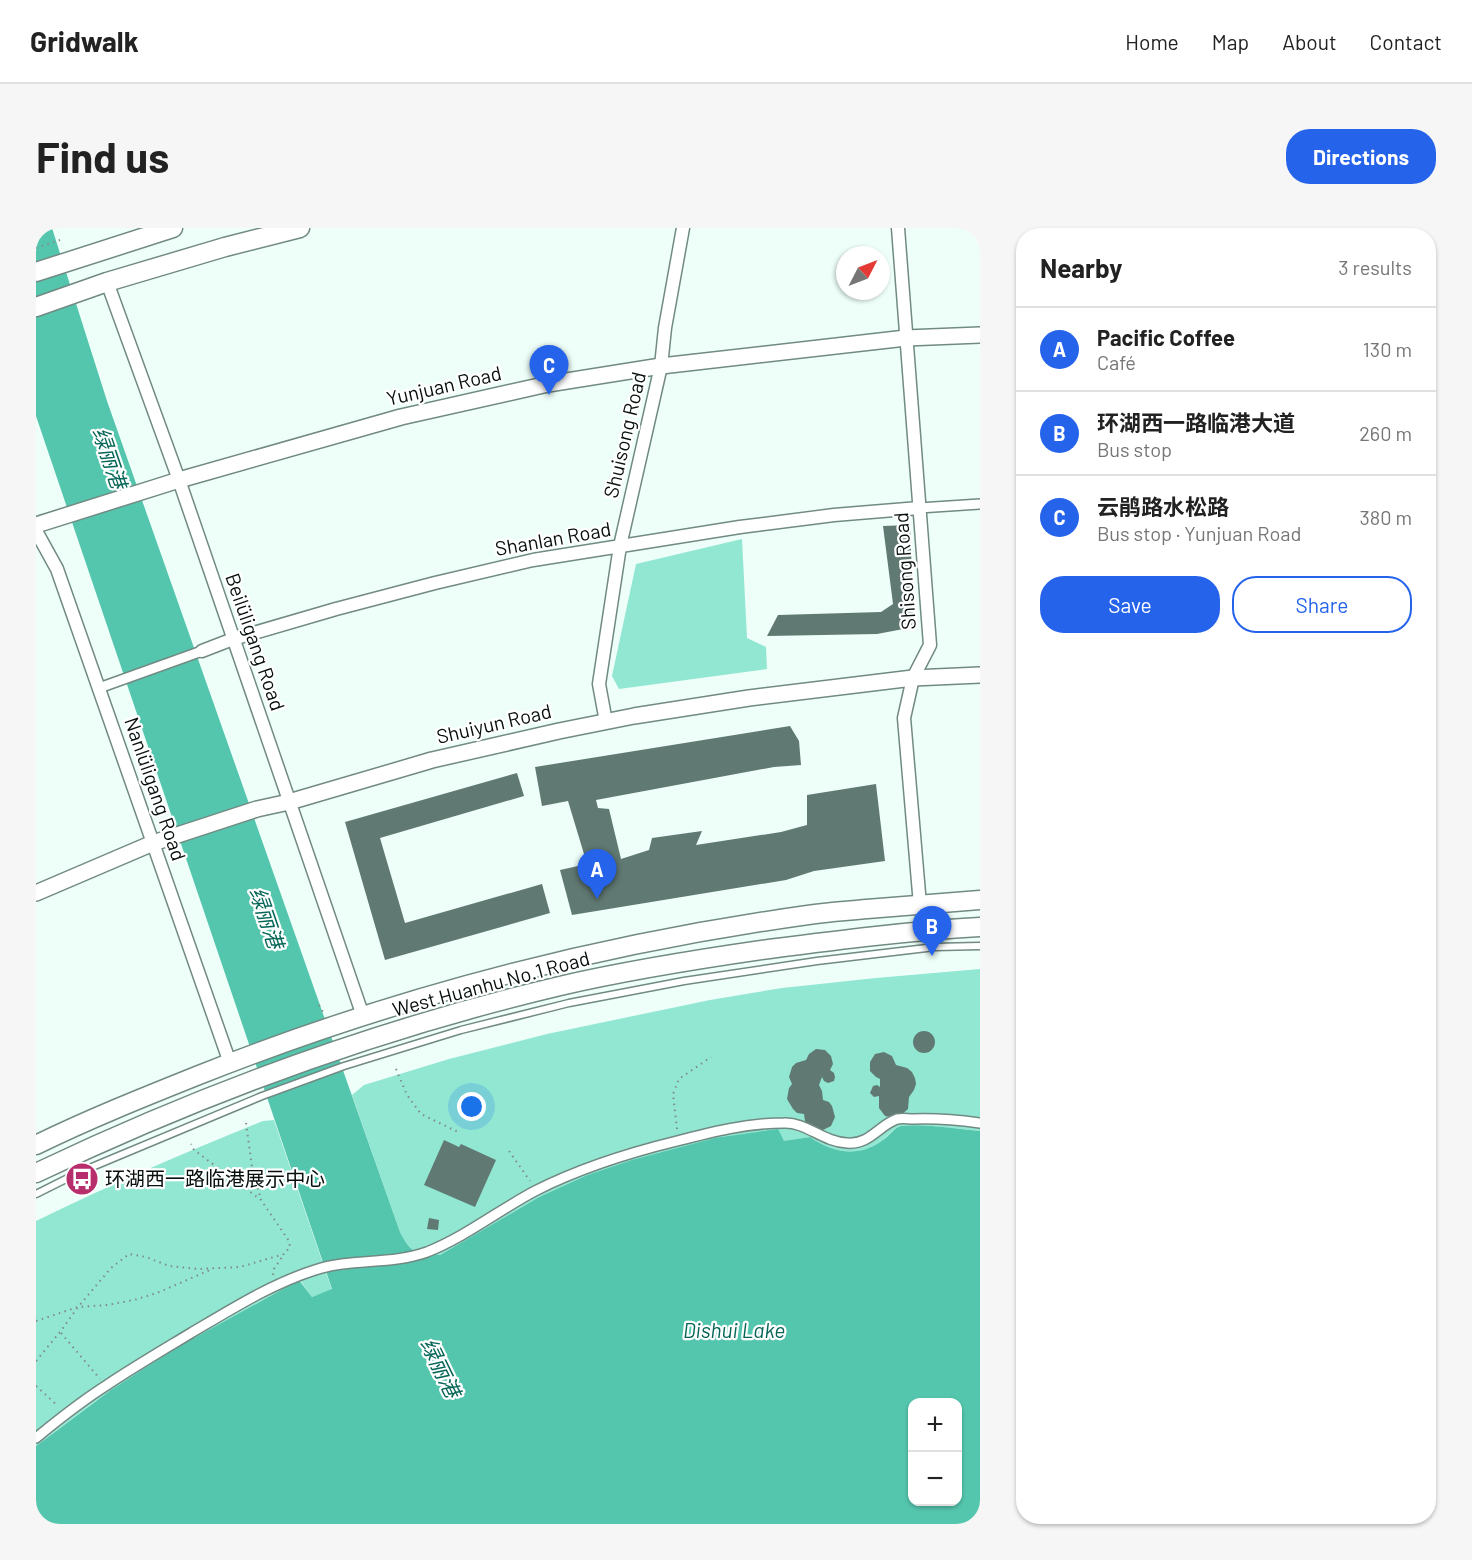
<!DOCTYPE html>
<meta charset="utf-8">
<style>
:root{--surface:#fff;--page:#f6f6f6;--text:#222;--muted:#767676;--line:#e0e0e0;--accent:#2563eb}
body{margin:0;font-family:Barlow,"Noto Sans SC",sans-serif;background:var(--page);color:var(--text)}
.controls{position:absolute;right:18px;bottom:18px;display:grid;overflow:hidden;border-radius:12px;box-shadow:0 2px 4px #0004}
.controls button{width:54px;height:54px;display:grid;place-items:center;padding:0;border:0;border-bottom:2px solid var(--line);background:var(--surface);color:var(--text);font:30px sans-serif}
.compass{position:absolute;left:800px;top:18px;width:54px;height:54px;border-radius:50%;background:var(--surface);box-shadow:0 2px 4px #0004;rotate:48deg}
.you{position:absolute;left:436px;top:879px;width:21px;height:21px;margin:-15px;border:4px solid #fff;border-radius:50%;background:#1a73e8;box-shadow:0 0 0 9px #1a73e833}
.badge{display:grid;place-items:center;width:39px;height:39px;border-radius:50%;background:var(--accent);color:#fff;font-size:20px;font-weight:700}
.pin{position:absolute;translate:-50% -50px;filter:drop-shadow(0 2px 3px #0008)}
.pin::after{content:'';position:absolute;top:32px;width:21px;height:18px;background:inherit;clip-path:polygon(0 0,100% 0,50% 100%)}
.list{margin:0;padding:0;list-style:none}
h2{display:flex;justify-content:space-between;align-items:center;height:78px;margin:0;padding:0 24px;font-size:26px}
h2 small{font-size:20px;font-weight:400;color:var(--muted)}
.list li{display:grid;grid-template-columns:39px 1fr auto;gap:18px;align-items:center;box-sizing:border-box;height:84px;padding:0 24px;border-top:2px solid var(--line)}
.list b{display:block;font-size:22px;white-space:nowrap}
.list p{margin:0;font-size:20px;white-space:nowrap;color:var(--muted)}
.list em{font-size:20px;font-style:normal;color:var(--muted)}
.actions{display:flex;gap:12px;padding:18px 24px}
.actions a{flex:1;padding:14px 0;border:2px solid var(--accent);border-radius:24px;text-align:center;font-size:21px;color:var(--accent)}
.actions .main{background:var(--accent);color:#fff}
.map{position:relative;flex:none;width:944px;height:1296px;overflow:hidden;border-radius:24px}
header{display:flex;align-items:center;gap:36px;box-sizing:border-box;height:84px;padding:0 30px;background:var(--surface);border-bottom:2px solid var(--line)}
header strong{font-size:28px}
nav{display:flex;gap:33px;margin-inline-start:auto;font-size:21px}
.intro{display:flex;align-items:center;justify-content:space-between;box-sizing:border-box;height:144px;padding:0 36px}
h1{margin:0;font-size:42px}
.button{padding:15px 27px;border-radius:24px;background:var(--accent);color:#fff;font-size:21px;font-weight:700}
main{display:flex;gap:36px;padding:0 36px}
aside{flex:1;background:var(--surface);border-radius:24px;box-shadow:0 2px 4px #0004}
.map>svg:first-child{display:block}
</style>
<header>
<strong>Gridwalk</strong>
<nav><a>Home</a><a>Map</a><a>About</a><a>Contact</a></nav>
</header>
<div class="intro"><h1>Find us</h1><a class="button">Directions</a></div>
<main>
<div class="map">
<svg width="944" height="1296" viewBox="0 0 944 1296">
<rect width="100%" height="100%" fill="#eefef9"/>
<path fill="#92e7d3" d="M706,311L711,410L730,419L731,441L583,461L576,448L600,336Z
M944,741V903C921,901 888,895 865,898C859,899 852,908 847,912C823,930 797,925 774,909L549,948L503,969L404,1027C380,1027 375,1025 364,1004L316,867L328,857L413,831L511,806L674,772L746,760L840,750Z
M238,892L296,1062L276,1069L264,1052C200,1086 137,1121 77,1161C51,1179 25,1199 0,1218V993C74,957 150,924 227,893Z"/>
<path fill="#55c6ae" fill-rule="evenodd" d="M0,0H16L71,173L364,1004C375,1025 380,1027 404,1027L503,969L549,948L596,932L679,910L742,901L748,913L774,909C797,925 823,930 847,912C853,908 859,899 865,898C888,895 921,901 944,903V1296H0V1218L75,1162L140,1120L263,1052L276,1069L296,1061L0,188ZM876,1174H922V1274H876Z"/>
<path fill="#617973" d="M874,297L878,399L841,406L731,408L742,387L845,384L857,376L847,298Z
M754,498L763,513L765,537L738,539L560,572L562,580L573,581L585,631L613,622L616,610L666,603L660,617L745,604L771,597V567L840,556L849,633L778,643L750,652L536,687L524,642L551,636L532,573L506,578L499,539Z
M481,545L488,568L344,610L369,695L506,656L514,685L349,732L309,594Z
M877 814a11 11 0 1 1 22 0a11 11 0 1 1-22 0Z
M780,821L789,822L795,828L797,836L794,842L798,845L799,849L798,853L792,855L788,853L786,849L783,857L786,863L787,872L793,874L796,878L799,889L795,898L785,903L771,897L769,893L768,886L761,885L757,881L751,871L753,860L756,856L753,849L756,839L760,835L770,832L773,826Z
M848,824L856,828L860,837L871,840L876,844L879,850L880,856L878,862L873,869L872,881L864,888L854,889L849,888L843,880V868L838,869L834,865L837,858L841,857L844,859V851L840,849L834,843V834L839,826Z
M408,912L423,919L425,916L460,932L439,979L388,957Z
M393,990L403,992L402,1002L391,1001Z"/>
<g fill="none" stroke-linecap="round" stroke-linejoin="round">
<g stroke="#718a83" stroke-width="9">
<path id="service" d="M0,966L44,944L226,868L308,838L425,802L533,775L648,753L781,733L899,719L944,718"/>
</g>
<g stroke="#718a83" stroke-width="12">
<path id="pedestrian" d="M883,280L944,276
M63,460L166,423
M0,1210C23,1191 46,1173 71,1157C98,1139 127,1122 155,1105C194,1082 235,1056 279,1042C315,1030 355,1037 391,1024C429,1009 463,982 499,963C544,940 592,925 641,913C676,904 711,895 748,895C770,894 787,914 811,915C834,917 843,897 861,891C866,890 872,891 877,891C899,890 922,892 944,895"/>
</g>
<g stroke="#718a83" stroke-width="15">
<path id="minor" d="M862,0L894,417L877,450L868,490L884,677
M71,54L143,252L327,788
M0,303L21,341L194,835
M166,423L197,411L300,381L399,355L497,332L704,299L798,287L883,280
M570,494L563,456L584,318L625,138L629,100L647,0"/>
</g>
<g stroke="#718a83" stroke-width="18">
<path id="tertiary" d="M0,297L143,252L365,189L512,156L625,138L870,110L944,107
M0,665L117,615L221,581L253,574L396,532L523,503L598,488L713,470L877,450L944,447"/>
</g>
<g stroke="#718a83" stroke-width="21">
<path id="secondary" d="M0,44L137,0
M0,79L71,54L189,19L264,0
M0,917C53,891 108,869 163,847C359,769 563,716 772,687C791,684 811,683 831,681C869,678 906,675 944,672
M0,945C166,866 346,800 524,758C593,742 663,731 733,721C803,712 873,703 944,699"/>
</g>
<path stroke="#7f8b88" stroke-width="2" stroke-dasharray="1.5 4.5" stroke-linecap="butt" d="M0,20L24,12
M283,777L287,784
M360,841L371,867L385,886L422,904
M210,895L216,939L225,972
M641,901L637,866L643,851L675,829
M473,923L494,953
M237,1047L238,1041L248,1026
M0,1093L42,1079L71,1077L98,1072L121,1065L174,1042
M25,1105L64,1151
M0,1133L24,1104L42,1079L75,1040L93,1026L110,1029L133,1038L162,1041L204,1039L248,1026L254,1019L253,1013L225,972L158,922L155,916
M0,1158L22,1178"/>
<use href="#service" stroke="#fff" stroke-width="6"/>
<use href="#pedestrian" stroke="#fff" stroke-width="9"/>
<use href="#minor" stroke="#fff" stroke-width="12"/>
<use href="#tertiary" stroke="#fff" stroke-width="15"/>
<use href="#secondary" stroke="#fff" stroke-width="18"/>
</g>
<defs>
<g id="bus-disc" transform="scale(1.725)"><circle r="9.5" fill="#b72e6d" stroke="#fff"/><path d="M-5-6H5V4H4V6H2V4H-2V6H-4V4H-5ZM-3.5-4V0h7V-4ZM-3.5 1.2v1.5H-2V1.2ZM2 1.2v1.5H3.5V1.2Z" fill="#fff"/></g>
</defs>
<g fill-rule="evenodd">
<use href="#bus-disc" x="46" y="951"/>
</g>
<g text-anchor="middle" stroke-width="4.5" stroke-linejoin="round" paint-order="stroke">
<g font-size="20" fill="#060f0d" stroke="#fff">
<text transform="translate(408 158) rotate(-13)" y="7">Yunjuan Road</text>
<text transform="translate(589 207) rotate(-77)" y="7">Shuisong Road</text>
<text transform="translate(517 311) rotate(-10)" y="7">Shanlan Road</text>
<text transform="translate(869 343) rotate(-94)" y="7">Shisong Road</text>
<text transform="translate(219 414) rotate(71)" y="7">Beilüligang Road</text>
<text transform="translate(458 496) rotate(-13)" y="7">Shuiyun Road</text>
<text transform="translate(119 561) rotate(71)" y="7">Nanlüligang Road</text>
<text transform="translate(455 756) rotate(-15)" y="7">West Huanhu No.1 Road</text>
</g>
<g font-size="20" fill="#060f0d" stroke="#fff" text-anchor="start">
<text x="69" y="958">环湖西一路临港展示中心</text>
</g>
<g font-size="21" font-style="italic" fill="#056657" stroke="#fff">
<text transform="translate(73 230) rotate(71)" y="7">绿丽港</text>
<text transform="translate(230 690) rotate(71)" y="7">绿丽港</text>
<text x="698" y="1110">Dishui Lake</text>
<text transform="translate(404 1140) rotate(64)" y="7">绿丽港</text>
</g>
</g>
</svg>
<div class="controls">
<button>+</button>
<button>−</button>
</div>
<svg class="compass" viewBox="-18 -18 36 36"><path d="M0-13l5 13h-10z" fill="#e53935"/><path d="M0 13l5-13h-10z" fill="#767676"/></svg>
<div class="you"></div>
<div class="pin badge" style="left:561px;top:671px">A</div>
<div class="pin badge" style="left:896px;top:728px">B</div>
<div class="pin badge" style="left:513px;top:167px">C</div>
</div>
<aside>
<h2>Nearby<small>3 results</small></h2>
<ul class="list">
<li><span class="badge">A</span><div><b>Pacific Coffee</b><p>Café</p></div><em>130 m</em></li>
<li><span class="badge">B</span><div><b>环湖西一路临港大道</b><p>Bus stop</p></div><em>260 m</em></li>
<li><span class="badge">C</span><div><b>云鹃路水松路</b><p>Bus stop · Yunjuan Road</p></div><em>380 m</em></li>
</ul>
<div class="actions"><a class="main">Save</a><a>Share</a></div>
</aside>
</main>
